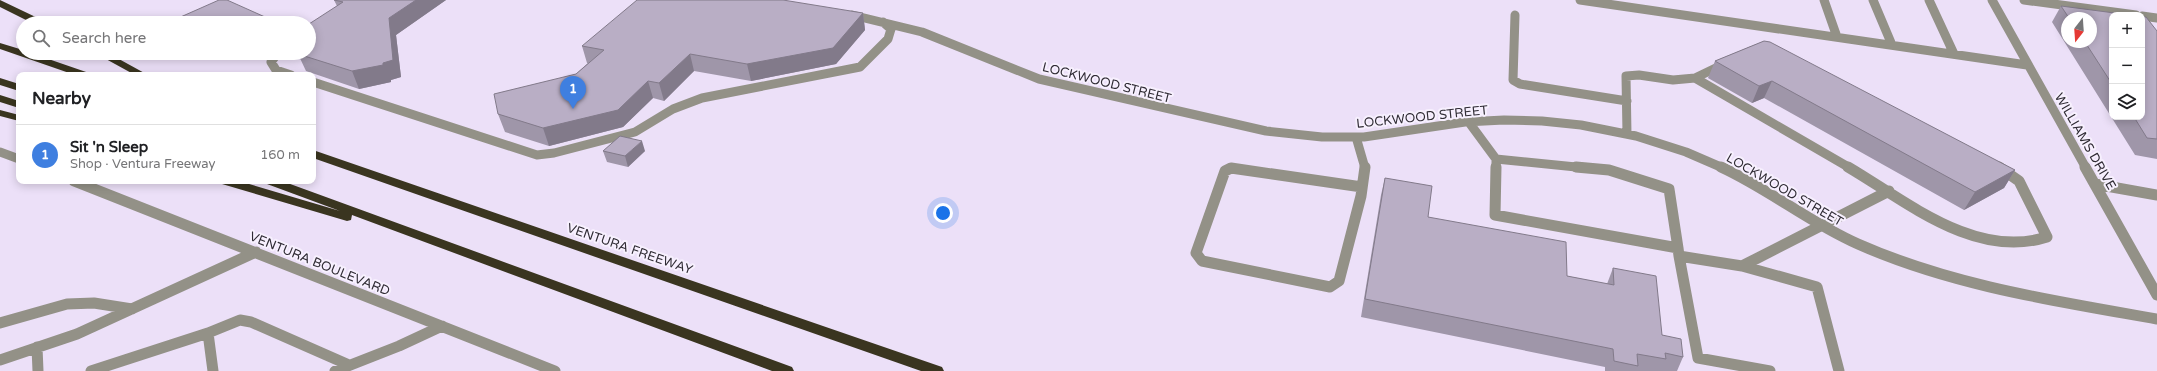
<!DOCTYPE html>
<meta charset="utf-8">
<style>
:root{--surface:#fff;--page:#f2f2f2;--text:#202124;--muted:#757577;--line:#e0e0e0;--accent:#1a73e8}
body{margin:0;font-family:"Varela Round",sans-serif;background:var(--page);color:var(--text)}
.controls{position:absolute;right:12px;top:12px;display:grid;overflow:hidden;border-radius:8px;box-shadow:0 2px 10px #0003}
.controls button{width:36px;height:36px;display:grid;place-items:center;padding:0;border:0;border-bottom:1px solid var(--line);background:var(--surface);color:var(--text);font:20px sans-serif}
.compass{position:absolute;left:2061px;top:12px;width:36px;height:36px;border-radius:50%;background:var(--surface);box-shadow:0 2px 10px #0003;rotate:197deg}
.you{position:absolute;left:943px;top:213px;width:14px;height:14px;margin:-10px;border:3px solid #fff;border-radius:50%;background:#1a73e8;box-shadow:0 0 0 6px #1a73e833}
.badge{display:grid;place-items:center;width:26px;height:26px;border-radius:50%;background:var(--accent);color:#fff;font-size:13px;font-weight:700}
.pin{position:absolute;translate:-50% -33px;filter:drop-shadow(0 1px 2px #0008)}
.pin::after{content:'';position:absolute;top:21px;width:14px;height:12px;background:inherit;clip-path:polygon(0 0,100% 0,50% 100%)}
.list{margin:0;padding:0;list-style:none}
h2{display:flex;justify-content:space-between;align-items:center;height:52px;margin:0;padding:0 16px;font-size:17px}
h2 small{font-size:13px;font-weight:400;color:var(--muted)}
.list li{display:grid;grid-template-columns:26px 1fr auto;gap:12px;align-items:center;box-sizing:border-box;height:60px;padding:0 16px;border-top:1px solid var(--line)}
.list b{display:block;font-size:15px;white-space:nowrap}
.list p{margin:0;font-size:13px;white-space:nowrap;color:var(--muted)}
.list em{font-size:13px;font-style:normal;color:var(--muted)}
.icon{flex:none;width:22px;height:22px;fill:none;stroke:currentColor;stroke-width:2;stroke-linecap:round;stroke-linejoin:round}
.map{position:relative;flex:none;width:2157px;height:371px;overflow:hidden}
.search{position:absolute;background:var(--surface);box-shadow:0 2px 10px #0003;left:16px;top:16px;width:300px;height:44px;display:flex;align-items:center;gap:10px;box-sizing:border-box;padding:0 14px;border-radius:22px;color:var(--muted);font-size:15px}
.panel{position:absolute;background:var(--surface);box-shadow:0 2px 10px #0003;left:16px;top:72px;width:300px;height:112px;border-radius:8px}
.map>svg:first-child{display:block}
</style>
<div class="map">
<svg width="2157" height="371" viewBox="0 0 2157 371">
<rect width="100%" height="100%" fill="#ece0f8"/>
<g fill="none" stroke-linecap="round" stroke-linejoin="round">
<path stroke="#939187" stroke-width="9" d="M1580,0L2027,65
M1824,0L1837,37
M1873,0L1892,45
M1929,0L1954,54
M1992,0L2086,168
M2024,0L2136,15
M852,15L922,32L1039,79L1266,131L1322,137H1364L1465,122L1504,120L1542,121L1581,125L1636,136L1686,152L1723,168
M1515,15L1513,80L1520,84L1627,101
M2142,16L2157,18
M278,53L271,62L276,70L291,75
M313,82L537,155L554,153L635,132L673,109L702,98L860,67L888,39L891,29L883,22
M1468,121L1496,159
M1627,134L1626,76L1639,75L1673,80L1695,78
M1356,137L1365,168
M0,152L19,159
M1496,168V159L1586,168
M1850,168L1695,78L1751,51L1765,53L2001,168"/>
<path stroke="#939187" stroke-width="11" d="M1496,167L1495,215L1678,248
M1576,167L1609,170L1669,189L1678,248
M1721,167C1769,189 1810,223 1858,244C1953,286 2056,301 2157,319
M1848,167C1906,201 1975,260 2047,237L2019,181L1999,167
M2085,167L2157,295
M74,181L555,371
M2095,184L2157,195
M1362,187L1231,168L1225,171L1196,253L1202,261L1330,287L1339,281L1361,196L1365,167
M1678,248L1679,256
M1742,266L1889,191
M0,323L67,304L94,303L132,309
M208,333L240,320L251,322L349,365
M37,347L38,371
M0,360L77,334L256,252
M91,371L208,333L213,371
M335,371L399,346L442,326
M1770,371L1698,358L1679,256L1742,266L1817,287L1839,371"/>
<path fill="#3a3520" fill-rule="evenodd" d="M0,0L44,21L45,23H32L0,7Z
M0,43L23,50V53H31L89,73L90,75H75L0,49Z
M95,53H108L148,75H135Z
M0,78L19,84V91L0,85Z
M0,95L19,101V108L0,102Z
M0,110L19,115V121L0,116Z
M313,150L942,367L944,371H921L313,158Z
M220,181H239L340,211L267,184L265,181H282L792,367L794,371H772L352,215L351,220L347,221L222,184Z"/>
</g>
<path fill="#9f96a9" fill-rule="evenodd" d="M334,0H446L396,35L401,77L391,80V82L359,89L306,71L298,54L337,6Z
M2061,6L2112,15V117H2142L2157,31V159L2135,155L2052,22ZM2067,18H2091V42H2067Z
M863,13L865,30L836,64L751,81L694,71L664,101L653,98L623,127L549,146L505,132L498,114L576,74L588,63H587L582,46Z
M1764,41L2015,170L2004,188L1964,210L1764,98L1752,103L1708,78L1715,61Z
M195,53H224L210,60Z
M603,151H645L628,167L607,162Z
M1385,178L1428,217L1567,276L1607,284L1613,268L1662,335L1683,357L1677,371H1605V367L1361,317L1381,195Z"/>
<path fill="#827a8a" d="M416,0H446L396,35L401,77L391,80V82L359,89L352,71L389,18Z
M863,13L865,30L836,64L751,81L747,64Z
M265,17L268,23H251Z
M206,53H224L210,60Z
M690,54L694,71L664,101L659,83Z
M648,81L653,98L623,127L549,146L543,128Z
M1772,81L1764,98L1752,103L1759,86Z
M642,141L645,151L628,167L625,156Z
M2015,170L2004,188L1964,210L1975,192Z"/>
<path fill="#b9aec5" stroke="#827a8a" d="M219,0H227L265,17L251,23H167Z
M334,0H416L389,18L393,60L383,63V65L352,71L298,54V53H309V24L343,2Z
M637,0H783L863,13L833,48L747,64L690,54L659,83L648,81L618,110L543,128L498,114L494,94L576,74L604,50L582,46Z
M2061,6L2130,15H2112V84L2085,42H2091V18H2069Z
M2142,17H2146L2157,31V139L2147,138L2134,117H2142Z
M1764,41L1770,42L2015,170L1975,192L1772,81L1759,86L1715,61Z
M620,136L642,141L625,156L603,151Z
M1385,178L1432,186L1428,217L1566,242L1567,276L1614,285L1613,268L1656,276L1662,335L1681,339L1683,357L1665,353L1666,359L1637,354L1638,366L1614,361L1613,349L1365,299Z"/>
<g text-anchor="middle" stroke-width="4" stroke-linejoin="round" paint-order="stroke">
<g font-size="13" fill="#2f2b34" stroke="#f7f0fe">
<text transform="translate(1107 82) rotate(14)" y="5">LOCKWOOD STREET</text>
<text transform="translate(1422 116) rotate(-6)" y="5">LOCKWOOD STREET</text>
<text transform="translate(2086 141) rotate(60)" y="5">WILLIAMS DRIVE</text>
<text transform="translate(1785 189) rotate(30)" y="5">LOCKWOOD STREET</text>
<text transform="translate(630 248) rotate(19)" y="5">VENTURA FREEWAY</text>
<text transform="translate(320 263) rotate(22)" y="5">VENTURA BOULEVARD</text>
</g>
</g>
</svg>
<div class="controls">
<button>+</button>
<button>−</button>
<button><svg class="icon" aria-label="layers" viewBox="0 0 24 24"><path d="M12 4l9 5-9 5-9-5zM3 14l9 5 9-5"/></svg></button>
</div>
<svg class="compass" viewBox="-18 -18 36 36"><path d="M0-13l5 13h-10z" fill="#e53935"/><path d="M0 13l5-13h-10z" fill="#757577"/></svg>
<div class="you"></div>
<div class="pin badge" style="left:573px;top:109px;background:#3f7fe0">1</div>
<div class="search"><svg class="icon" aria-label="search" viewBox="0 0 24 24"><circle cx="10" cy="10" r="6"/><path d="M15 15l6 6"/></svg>Search here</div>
<section class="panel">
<h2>Nearby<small></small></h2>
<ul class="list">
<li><span class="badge" style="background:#3f7fe0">1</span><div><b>Sit 'n Sleep</b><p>Shop · Ventura Freeway</p></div><em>160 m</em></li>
</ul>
</section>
</div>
